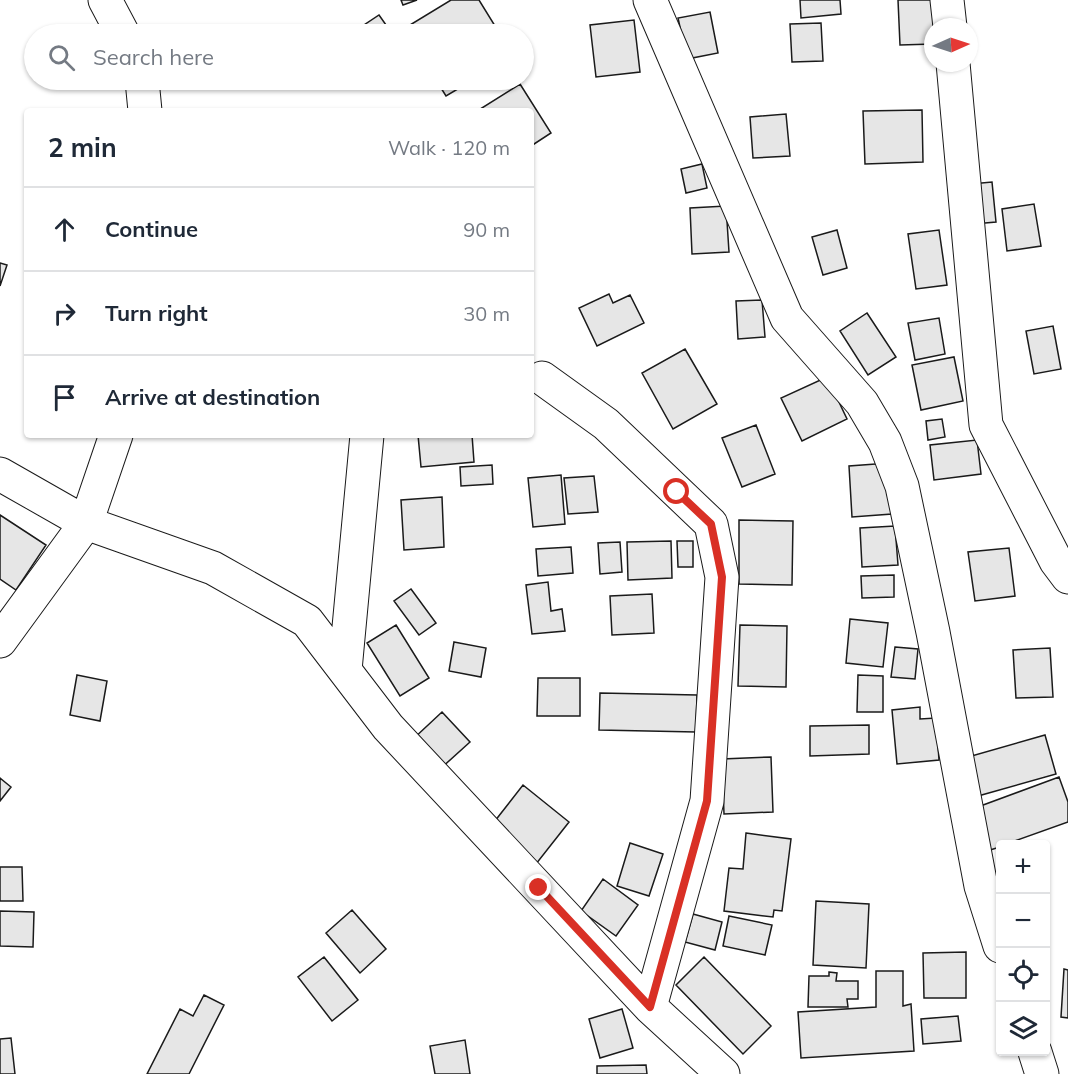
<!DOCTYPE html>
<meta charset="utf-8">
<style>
:root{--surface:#fff;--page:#f6f6f7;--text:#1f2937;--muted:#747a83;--line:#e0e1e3}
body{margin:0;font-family:Mulish,sans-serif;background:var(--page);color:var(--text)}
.controls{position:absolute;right:18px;bottom:18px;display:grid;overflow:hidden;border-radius:6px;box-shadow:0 2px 4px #0004}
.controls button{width:54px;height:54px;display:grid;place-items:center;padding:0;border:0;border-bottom:2px solid var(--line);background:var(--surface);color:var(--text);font:30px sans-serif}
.compass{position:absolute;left:924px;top:18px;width:54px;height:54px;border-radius:50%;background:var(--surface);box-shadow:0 2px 4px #0004;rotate:87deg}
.stop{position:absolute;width:18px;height:18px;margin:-14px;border:4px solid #d93025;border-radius:50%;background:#fff}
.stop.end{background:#d93025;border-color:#fff;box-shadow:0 2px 6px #0008}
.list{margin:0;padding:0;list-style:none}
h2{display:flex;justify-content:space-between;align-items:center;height:78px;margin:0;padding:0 24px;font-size:26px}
h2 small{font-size:20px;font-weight:400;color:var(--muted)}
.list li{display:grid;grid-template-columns:39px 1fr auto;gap:18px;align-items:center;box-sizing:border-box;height:84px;padding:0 24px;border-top:2px solid var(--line)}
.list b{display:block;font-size:22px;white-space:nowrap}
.list em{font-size:20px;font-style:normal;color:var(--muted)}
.icon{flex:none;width:33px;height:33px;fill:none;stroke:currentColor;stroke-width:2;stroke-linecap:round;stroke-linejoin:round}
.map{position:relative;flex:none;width:1068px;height:1074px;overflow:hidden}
.search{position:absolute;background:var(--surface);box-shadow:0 2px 4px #0004;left:24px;top:24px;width:510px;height:66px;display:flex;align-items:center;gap:15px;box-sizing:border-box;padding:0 21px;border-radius:33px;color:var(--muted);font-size:22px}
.panel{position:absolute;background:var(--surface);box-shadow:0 2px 4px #0004;left:24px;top:108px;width:510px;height:330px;border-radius:6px}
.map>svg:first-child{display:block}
</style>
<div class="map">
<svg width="1068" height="1074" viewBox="0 0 1068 1074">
<rect width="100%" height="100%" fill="#fff"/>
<path fill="#e6e6e6" stroke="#1a1a1a" stroke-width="1.5" d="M401,0H417L403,5Z
M451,0H479L500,34H409L405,28Z
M800,0H840L841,14L801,18Z
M898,0H934L933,44L900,45Z
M710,12L718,53L687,59L678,18Z
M379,15L391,32L388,34H366L361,27Z
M634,20L640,72L596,77L590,25Z
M821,23L823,61L792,62L790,24Z
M436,80H473L446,96Z
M520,84L551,133L531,146V111H477Z
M922,110L923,162L865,164L863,111Z
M786,114L790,156L753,158L750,117Z
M702,164L707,188L686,193L681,169Z
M992,182L996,222L974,224L971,184Z
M1034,204L1041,246L1007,251L1002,209Z
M726,206L729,252L692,254L690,208Z
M837,230L847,268L823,275L812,237Z
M939,230L947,285L916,289L908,234Z
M0,263L7,265L0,286Z
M609,294L613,303L630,295L644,323L597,346L579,308Z
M762,300L765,337L738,339L736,301Z
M867,313L896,357L868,375L840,331Z
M939,318L945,354L915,360L908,323Z
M1053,326L1061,369L1034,374L1026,331Z
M685,349L717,404L673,429L642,373Z
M954,357L963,401L921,410L912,365Z
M827,377L847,419L802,441L781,398Z
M942,419L945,437L928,440L926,421Z
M756,425L775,474L742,487L722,438Z
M418,435H472L474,462L421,467Z
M977,440L981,474L934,480L930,445Z
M889,463L892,514L852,517L849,466Z
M492,465L493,484L461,486L460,467Z
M561,475L565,524L533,527L528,478Z
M594,476L598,512L568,514L564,478Z
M442,497L444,547L404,550L401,500Z
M0,515L46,545L16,590L0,579Z
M739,520L793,521L792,585L739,584Z
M895,526L898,565L862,567L860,528Z
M671,541L672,578L628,580L627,542Z
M677,541H693V567H678Z
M620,542L622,572L600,574L598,543Z
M571,547L573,573L538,576L536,549Z
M1009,548L1015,596L975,601L968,552Z
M894,575V597L862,598L861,576Z
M548,582L551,611L562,609L565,631L532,634L526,585Z
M411,589L436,623L419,635L394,601Z
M652,594L654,633L612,635L610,596Z
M850,619L888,623L883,667L846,663Z
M396,625L429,678L400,696L367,643Z
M740,625L787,626L786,687L738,686Z
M454,642L486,648L481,677L449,671Z
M895,647L918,649L915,679L891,677Z
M1050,648L1053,697L1016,698L1013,650Z
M77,675L107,681L100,721L70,715Z
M858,675L883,676V712H857Z
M538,678H580V716H537Z
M600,693L697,695L696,732L599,730Z
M920,707V719L936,718L939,760L897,764L892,710Z
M442,712L470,742L439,770L412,740Z
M869,725V754L810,756V726Z
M1045,735L1056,774L978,796L968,757Z
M771,757L773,812L724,814L722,759Z
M1059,777L1068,802V822L1006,844H1000V847L990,850L975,808Z
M0,778L11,787L0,801Z
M523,785L569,822L536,864L491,826Z
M746,833L791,839L782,911L774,910L773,917L724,911L729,868L743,869Z
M630,843L663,854L649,896L617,886Z
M0,867H22L23,901H0Z
M603,879L638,905L616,936L581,911Z
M816,901L869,904L866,968L813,965Z
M352,910L386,949L360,973L326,933Z
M0,911L34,912L33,947L0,946Z
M693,914L722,922L715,950L685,942Z
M729,916L772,925L765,955L723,946Z
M966,952V998H924L923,953Z
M324,957L358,1000L332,1021L298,977Z
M704,957L771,1026L743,1054L676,985Z
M1064,969L1068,970V1018L1061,1017Z
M876,971H903V1006L911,1004L914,1051L801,1058L798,1012L876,1007Z
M829,972L837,973L836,981H858V999H847L848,1007H808L809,976H829Z
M204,995L224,1005L189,1074H147L180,1009L193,1016Z
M622,1009L633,1048L600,1058L589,1019Z
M958,1016L961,1041L923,1044L921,1019Z
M11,1038L15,1074H0V1039Z
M465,1040L470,1074H435L430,1046Z
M646,1065L647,1074H597V1066Z"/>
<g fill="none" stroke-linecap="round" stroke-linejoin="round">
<g stroke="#1a1a1a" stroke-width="35">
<path id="minor" d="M105,0L123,34
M650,0L787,318L862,403L885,442L902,486L933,632L981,886L1000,946
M947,0L950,27
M953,63L986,425L1056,561L1068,577
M142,80L145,111
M542,378L606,424L711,524L722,577L707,801L650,1007
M0,474L86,523L213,568L307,621L388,727L650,1007L723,1074
M0,641L86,523L116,435
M345,670L367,435
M1035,1052L1042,1074"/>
</g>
<use href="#minor" stroke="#fff" stroke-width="33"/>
</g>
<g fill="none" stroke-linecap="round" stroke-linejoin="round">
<path stroke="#d93025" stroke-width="8" d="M539,888L650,1007L707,801L722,577L711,524L677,492"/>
</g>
</svg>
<div class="controls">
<button>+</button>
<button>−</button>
<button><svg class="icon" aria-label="locate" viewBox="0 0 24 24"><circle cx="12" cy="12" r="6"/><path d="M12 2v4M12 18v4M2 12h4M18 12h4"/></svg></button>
<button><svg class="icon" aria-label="layers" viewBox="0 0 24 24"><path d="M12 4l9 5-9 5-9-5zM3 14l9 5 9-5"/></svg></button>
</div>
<svg class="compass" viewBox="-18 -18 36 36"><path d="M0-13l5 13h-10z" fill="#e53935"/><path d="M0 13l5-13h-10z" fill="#747a83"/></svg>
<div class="stop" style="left:677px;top:492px"></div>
<div class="stop end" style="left:539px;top:888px"></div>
<div class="search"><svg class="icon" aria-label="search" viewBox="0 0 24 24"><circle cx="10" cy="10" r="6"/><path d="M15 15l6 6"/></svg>Search here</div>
<section class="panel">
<h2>2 min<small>Walk · 120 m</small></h2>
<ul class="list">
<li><svg class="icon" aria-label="ahead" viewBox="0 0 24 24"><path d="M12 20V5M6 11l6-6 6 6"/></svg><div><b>Continue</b></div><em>90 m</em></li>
<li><svg class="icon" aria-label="right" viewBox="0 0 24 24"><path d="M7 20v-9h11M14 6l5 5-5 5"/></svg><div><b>Turn right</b></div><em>30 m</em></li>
<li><svg class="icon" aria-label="arrive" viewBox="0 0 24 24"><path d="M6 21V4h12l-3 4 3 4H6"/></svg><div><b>Arrive at destination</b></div></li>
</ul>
</section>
</div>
